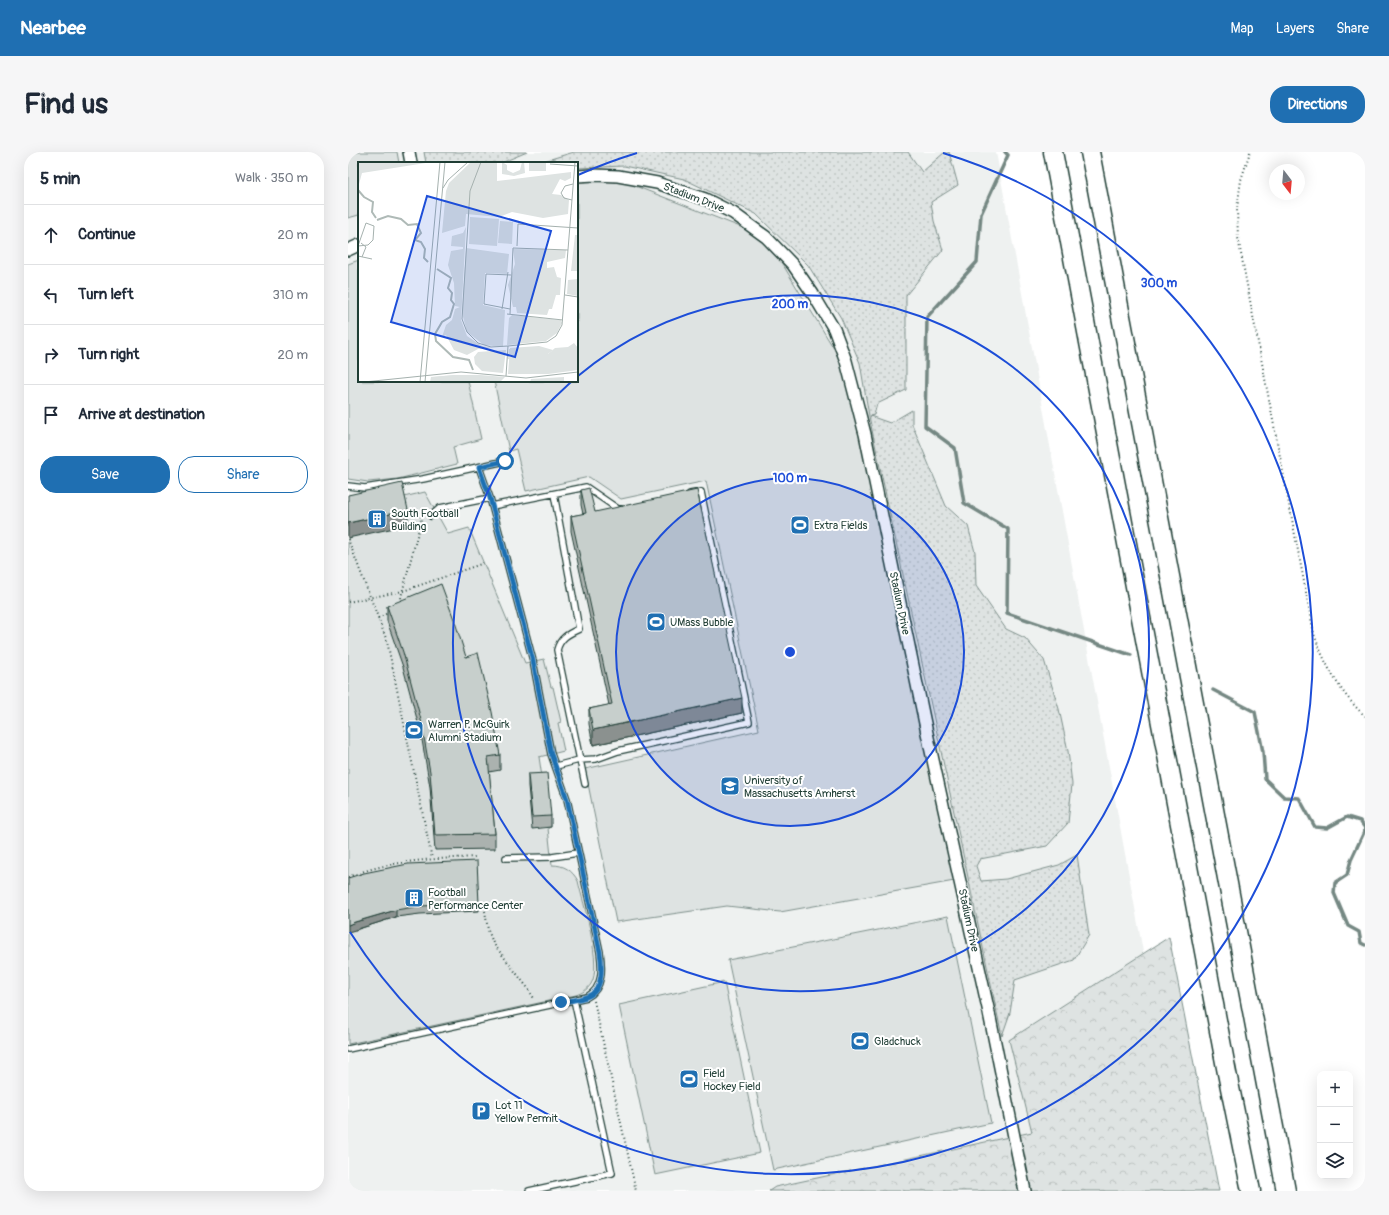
<!DOCTYPE html>
<meta charset="utf-8">
<style>
:root{--surface:#fff;--page:#f6f6f7;--text:#1f2937;--muted:#747a83;--line:#e0e1e3;--accent:#1f6fb2}
body{margin:0;font-family:Pangolin,sans-serif;background:var(--page);color:var(--text)}
.controls{position:absolute;right:12px;bottom:12px;display:grid;overflow:hidden;border-radius:8px;box-shadow:0 4px 16px #0002}
.controls button{width:36px;height:36px;display:grid;place-items:center;padding:0;border:0;border-bottom:1px solid var(--line);background:var(--surface);color:var(--text);font:20px sans-serif}
.compass{position:absolute;left:921px;top:12px;width:36px;height:36px;border-radius:50%;background:var(--surface);box-shadow:0 4px 16px #0002;rotate:164deg}
.stop{position:absolute;width:12px;height:12px;margin:-9px;border:3px solid #1f6fb2;border-radius:50%;background:#fff}
.stop.end{background:#1f6fb2;border-color:#fff;box-shadow:0 1px 4px #0008}
.list{margin:0;padding:0;list-style:none}
h2{display:flex;justify-content:space-between;align-items:center;height:52px;margin:0;padding:0 16px;font-size:17px}
h2 small{font-size:13px;font-weight:400;color:var(--muted)}
.list li{display:grid;grid-template-columns:26px 1fr auto;gap:12px;align-items:center;box-sizing:border-box;height:60px;padding:0 16px;border-top:1px solid var(--line)}
.list b{display:block;font-size:15px;white-space:nowrap}
.list em{font-size:13px;font-style:normal;color:var(--muted)}
.actions{display:flex;gap:8px;padding:12px 16px}
.actions a{flex:1;padding:9px 0;border:1px solid var(--accent);border-radius:16px;text-align:center;font-size:14px;color:var(--accent)}
.actions .main{background:var(--accent);color:#fff}
.icon{flex:none;width:22px;height:22px;fill:none;stroke:currentColor;stroke-width:2;stroke-linecap:round;stroke-linejoin:round}
.map{position:relative;flex:none;width:1017px;height:1039px;overflow:hidden;border-radius:16px}
header{display:flex;align-items:center;gap:24px;box-sizing:border-box;height:56px;padding:0 20px;background:var(--accent);color:#fff}
header strong{font-size:19px}
nav{display:flex;gap:22px;margin-inline-start:auto;font-size:14px}
.intro{display:flex;align-items:center;justify-content:space-between;box-sizing:border-box;height:96px;padding:0 24px}
h1{margin:0;font-size:28px}
.button{padding:10px 18px;border-radius:16px;background:var(--accent);color:#fff;font-size:14px;font-weight:700}
main{display:flex;gap:24px;padding:0 24px}
aside{flex:1;background:var(--surface);border-radius:16px;box-shadow:0 4px 16px #0002}
.map>svg:first-child{display:block}
</style>
<header>
<strong>Nearbee</strong>
<nav><a>Map</a><a>Layers</a><a>Share</a></nav>
</header>
<div class="intro"><h1>Find us</h1><a class="button">Directions</a></div>
<main>
<aside>
<h2>5 min<small>Walk · 350 m</small></h2>
<ul class="list">
<li><svg class="icon" aria-label="ahead" viewBox="0 0 24 24"><path d="M12 20V5M6 11l6-6 6 6"/></svg><div><b>Continue</b></div><em>20 m</em></li>
<li><svg class="icon" aria-label="left" viewBox="0 0 24 24"><path d="M17 20v-9H6M10 6l-5 5 5 5"/></svg><div><b>Turn left</b></div><em>310 m</em></li>
<li><svg class="icon" aria-label="right" viewBox="0 0 24 24"><path d="M7 20v-9h11M14 6l5 5-5 5"/></svg><div><b>Turn right</b></div><em>20 m</em></li>
<li><svg class="icon" aria-label="arrive" viewBox="0 0 24 24"><path d="M6 21V4h12l-3 4 3 4H6"/></svg><div><b>Arrive at destination</b></div></li>
</ul>
<div class="actions"><a class="main">Save</a><a>Share</a></div>
</aside>
<div class="map">
<svg width="1017" height="1039" viewBox="0 0 1017 1039">
<defs>
<pattern id="grass-dots" width="8" height="8" patternUnits="userSpaceOnUse"><rect width="8" height="8" fill="#dee3e2"/><path d="M2 2h.1M6 6h.1" fill="none" stroke="#bec4c2" stroke-width="1.8" stroke-linecap="round"/></pattern>
<pattern id="forest-crowns" width="20" height="18" patternUnits="userSpaceOnUse"><rect width="20" height="18" fill="#dee3e2"/><path d="M2 6a3 3 0 1 1 6 0M12 15a3 3 0 1 1 6 0" fill="none" stroke="#bec4c2"/></pattern>
</defs>
<rect width="100%" height="100%" fill="#fff"/>
<filter id="ink" filterUnits="userSpaceOnUse"><feTurbulence type="fractalNoise" baseFrequency=".025" numOctaves="2"/><feDisplacementMap in="SourceGraphic" scale="8" xChannelSelector="R" yChannelSelector="G"/><feConvolveMatrix kernelMatrix="1 2 1 2 8 2 1 2 1" color-interpolation-filters="sRGB"/></filter>
<g filter="url(#ink)">
<path fill="#eef1f0" fill-rule="evenodd" d="M0,0H648L839,1039H0ZM11,11H229V229H11Z"/>
<path fill="url(#grass-dots)" stroke="#7e908b" d="M76,0H179L153,11H78Z
M226,0H560L574,20L597,0H601L610,33L583,50L586,69L595,98L558,143V238L529,252L526,263L522,264L542,271L564,258V272L598,354L620,374L627,400L628,434L644,457L658,477L677,486L696,508L711,557L720,599L724,632L720,671L699,694L632,707L628,714L633,729L658,727L711,713L729,703L741,783L726,808L667,828L662,861L654,884L521,264L512,211L493,166L460,113L408,62L336,27L276,14L229,16V11H194L196,9Z"/>
<path fill="url(#forest-crowns)" stroke="#7e908b" d="M821,785L871,1039H421L427,1035L684,980L661,888Z"/>
<path fill="#dee3e2" stroke="#7e908b" d="M0,0H49L51,11H11V63L0,66Z
M259,23L418,85L502,223L612,728L432,760L379,754L268,770L237,617L411,578L358,329L273,347L241,325L178,339L168,297L161,299L146,229H229V29Z
M11,108V229H120L133,287L105,295L109,312L50,327L20,330L0,327V112Z
M77,340L100,382L121,376L177,511L196,507L203,535H205L213,570L210,571L216,599L191,605L195,632H199L203,675L200,676L204,713C216,713 224,718 230,729C235,751 255,814 243,832C239,838 234,841 228,843L0,892V358Z
M600,764L643,971L425,1018L380,808Z
M376,830L412,1001L307,1023L271,853Z"/>
<g fill="none" stroke-linecap="round" stroke-linejoin="round">
<path stroke="#758883" stroke-width="3.5" d="M657,0L660,3L633,62L629,110L579,165L577,274L607,296L616,351L660,377L659,461L783,503
M865,538L907,560L915,600L917,627L936,645L951,646L967,675L979,676L999,665L1012,669L1017,676
M1017,678L1003,708L999,723L987,731L986,741L1000,774L1011,780L1013,791L1017,793"/>
<g stroke="#1f3d34" stroke-width="8">
<path id="lane" d="M0,334L17,336L75,327L157,309
M206,342L231,477C220,482 212,486 209,498L237,632
M144,354L238,335L270,357H273
M83,364L92,356L142,346
M208,614L231,608L248,607L270,599L401,570L353,340L342,342
M158,706L204,705L230,701
M0,897L239,845C256,836 254,815 252,800L219,647L203,602L185,509L142,346L131,315
M181,1039L264,1021L226,848"/>
</g>
<g stroke="#1f3d34" stroke-width="14">
<path id="street" d="M61,0L63,11
M229,24L247,23L270,24L309,31L357,47L385,61L418,85L445,113L465,142L486,177L498,209L517,282L579,581L640,856L677,1039
M0,98L11,93"/>
</g>
<g stroke="#1f3d34" stroke-width="21">
<path id="primary" d="M705,0L879,921L903,1039
M742,0L938,1039"/>
</g>
<path stroke="#1f3d34" stroke-width="2" stroke-dasharray="1 3" stroke-linecap="butt" d="M902,0L893,28L889,57L890,86L966,482C977,513 992,541 1017,564
M0,387L39,489L84,707
M0,450L55,439L136,411
M54,450L53,445L73,369L71,358L58,361
M30,466L40,461
M0,725C42,708 84,707 129,705
M137,759L140,778L145,791L179,835L187,848
M246,849L288,1039"/>
<use href="#lane" stroke="#fff" stroke-width="5.5"/>
<use href="#street" stroke="#fff" stroke-width="11"/>
<use href="#primary" stroke="#fff" stroke-width="18"/>
</g>
<path fill="#abb2af" stroke="#1f3d34" d="M233,338L247,360L394,561L245,593L241,572V557L261,553L223,379V364L235,362L233,353Z
M39,454L118,505L152,603V618L141,620L147,682V697L87,698L82,635L73,582L55,515L39,469Z
M180,622L203,664V675L184,677L180,634Z
M60,712L131,752V759L72,762L48,765L7,778Z"/>
<path fill="#8b918f" stroke="#1f3d34" d="M60,358V373L0,386V371Z
M394,546V561L245,593V578Z
M48,758V765L7,778L0,780V773L7,770Z"/>
<path fill="#c7cfcc" stroke="#1f3d34" d="M54,331L60,358L0,371V343Z
M241,336L247,360L349,338L394,546L245,578L241,557L264,552L223,364L238,361L233,338Z
M93,432L107,470L118,505L130,501L144,560L152,603L140,605L147,682L87,683L82,620L73,568L55,500L39,454Z
M199,621L203,664L184,665L180,622Z
M129,709L131,752L72,754L48,758L7,770L0,773V726L16,721L60,712Z"/>
</g>
<g fill="none" stroke-linecap="round" stroke-linejoin="round" filter="url(#ink)">
<path stroke="#1f6fb2" stroke-width="5" d="M157,309L131,315L142,346L185,509L203,602L219,647L252,800C254,813 256,833 244,842C238,847 221,849 213,850"/>
</g>
<circle cx="442" cy="500" r="174" fill="#1d4ed8" fill-opacity=".12"/>
<g fill="none" stroke="#1d4ed8" stroke-width="2">
<circle cx="442" cy="500" r="174"/>
<path d="M230 224A348 348 0 1 1 223 230"/>
<path d="M230 23A522 522 0 0 1 289 1M595 1A522 522 0 1 1 2 780"/>
</g>
<defs>
<g id="building-square" transform="scale(1)"><rect x="-9" y="-9" width="18" height="18" rx="4" fill="#1f6fb2" stroke="#fff"/><path d="M-4-6H4V6H1V3H-1V6H-4ZM-2.5-4.3h1.7v1.8h-1.7ZM.8-4.3h1.7v1.8H.8ZM-2.5-1h1.7V.8h-1.7ZM.8-1h1.7V.8H.8Z" fill="#fff"/></g>
<g id="stadium-square" transform="scale(1)"><rect x="-9" y="-9" width="18" height="18" rx="4" fill="#1f6fb2" stroke="#fff"/><path d="M0-5a6.5 5 0 1 0 0 10a6.5 5 0 1 0 0-10ZM-3.5-1.8h7v3.6h-7Z" fill="#fff"/></g>
<g id="university-square" transform="scale(1)"><rect x="-9" y="-9" width="18" height="18" rx="4" fill="#1f6fb2" stroke="#fff"/><path d="M0-5L7-2L0 1L-7-2ZM-4 1L0 2.5L4 1V4Q0 6-4 4Z" fill="#fff"/></g>
<g id="parking-square" transform="scale(1)"><rect x="-9" y="-9" width="18" height="18" rx="4" fill="#1f6fb2" stroke="#fff"/><path d="M-3.5-5.5H1a3.5 3.5 0 0 1 0 7H-1V5.5H-3.5ZM-1-3.4V-.6H.8a1.4 1.4 0 0 0 0-2.8Z" fill="#fff"/></g>
</defs>
<g fill-rule="evenodd">
<use href="#building-square" x="29" y="367"/>
<use href="#stadium-square" x="452" y="373"/>
<use href="#stadium-square" x="308" y="470"/>
<use href="#stadium-square" x="66" y="578"/>
<use href="#university-square" x="382" y="634"/>
<use href="#building-square" x="66" y="746"/>
<use href="#stadium-square" x="512" y="889"/>
<use href="#stadium-square" x="341" y="927"/>
<use href="#parking-square" x="133" y="959"/>
</g>
<g text-anchor="middle" stroke-width="4" stroke-linejoin="round" paint-order="stroke">
<g font-size="11" fill="#1f3d34" stroke="#fff">
<text transform="translate(346 45) rotate(21)" y="4">Stadium Drive</text>
<text transform="translate(552 451) rotate(78)" y="4">Stadium Drive</text>
<text transform="translate(621 768) rotate(78)" y="4">Stadium Drive</text>
</g>
<g font-size="11" fill="#1f3d34" stroke="#fff" text-anchor="start">
<text x="43" y="365">South Football<tspan x="43" dy="13">Building</tspan></text>
<text x="466" y="377">Extra Fields</text>
<text x="322" y="474">UMass Bubble</text>
<text x="80" y="576">Warren P. McGuirk<tspan x="80" dy="13">Alumni Stadium</tspan></text>
<text x="396" y="632">University of<tspan x="396" dy="13">Massachusetts Amherst</tspan></text>
<text x="80" y="744">Football<tspan x="80" dy="13">Performance Center</tspan></text>
<text x="526" y="893">Gladchuck</text>
<text x="355" y="925">Field<tspan x="355" dy="13">Hockey Field</tspan></text>
<text x="147" y="957">Lot 11<tspan x="147" dy="13">Yellow Permit</tspan></text>
</g>
</g>
<g transform="translate(10 10)">
<rect width="220" height="220" fill="#fff"/>
<path d="M108,65L103,158L109,174L124,184L134,186L120,187L109,193L96,188L88,173L84,175L88,163L94,158L97,147L102,145L97,144L96,121L90,103L93,89L105,87V85L93,84L94,74L105,71ZM220,117V134L209,132L210,118ZM181,184L195,188L190,192V212H150L152,186ZM148,188L145,211L124,209L117,202L116,195L120,190Z" fill="#dee3e2"/>
<path d="M0,0H74L4,11L0,26ZM113,0H139V19L213,10V16L207,19L202,17L194,32L203,33L211,38L210,52L185,56L154,50L141,55L108,52L107,64L84,71L88,29L91,21ZM217,73H220L219,109H213ZM216,181L220,186V208L190,212V192L197,186L210,185ZM97,213H122L147,215L142,220H72L73,215ZM206,215V220H172L173,217Z" fill="#dee3e2"/>
<path d="M144,0L149,3V8L155,11L162,8L164,0H166L167,11L156,14L144,12ZM171,0H188V9H171ZM112,55L141,57L139,84L111,82ZM142,59L155,60L154,82L140,81ZM108,86L151,92L149,112L127,111L125,143L147,148L145,185L126,183L109,170L104,151ZM155,87L208,88L207,96L189,100V106L196,105L199,115L203,116L202,133H198L194,147H191L189,153L159,151L158,145H155L150,123L157,102ZM154,153L203,158L204,161L199,171L188,179L149,183L151,156ZM151,187L166,188L167,195L163,198L150,197ZM97,213H122L121,220H75V215Z" fill="#dee3e2"/>
<path fill="none" stroke="#afbab7" stroke-width="2" d="M0,28L6,35L15,40L14,50L18,56M19,58L30,54L43,57L50,63L59,62L63,71L57,78L63,80L67,87L66,96L70,100M79,107L93,116L90,126L94,131L93,138L96,142L92,155L84,160L77,172L78,179L95,195L111,198L115,208"/>
<path fill="none" stroke="#a5b1ae" stroke-width="1" d="M123,0L112,29L104,157L109,170L120,181L133,185L150,184M192,2L220,4M85,26L90,18L110,0M214,38L206,36L203,31L207,24L215,22M8,61L16,64L15,78L10,83L0,84ZM3,81L8,85L4,95M159,84L160,62L220,66M0,94L14,97M207,133L220,135M144,147L150,110M152,147L126,142L128,112L153,113M149,152L205,158M152,152L155,86L210,88M148,214L150,184L189,180L198,174L204,163L217,0M6,220L103,210L168,216L220,210M62,220L82,0M67,220L87,0"/>
<path fill="#1d4ed8" fill-opacity="0.15" stroke="#1d4ed8" stroke-width="2" d="M69,34L193,69L157,195L33,160Z"/>
<rect width="220" height="220" fill="none" stroke="#1f3d34" stroke-width="2"/>
</g>
<circle cx="442" cy="500" r="6" fill="#1d4ed8" stroke="#fff" stroke-width="2"/>
<g font-size="12" text-anchor="middle" font-weight="bold" fill="#1d4ed8" stroke="#fff" stroke-width="4" stroke-linejoin="round" paint-order="stroke">
<text x="811" y="135">300 m</text>
<text x="442" y="156">200 m</text>
<text x="442" y="330">100 m</text>
</g>
</svg>
<div class="controls">
<button>+</button>
<button>−</button>
<button><svg class="icon" aria-label="layers" viewBox="0 0 24 24"><path d="M12 4l9 5-9 5-9-5zM3 14l9 5 9-5"/></svg></button>
</div>
<svg class="compass" viewBox="-18 -18 36 36"><path d="M0-13l5 13h-10z" fill="#e53935"/><path d="M0 13l5-13h-10z" fill="#747a83"/></svg>
<div class="stop" style="left:157px;top:309px"></div>
<div class="stop end" style="left:213px;top:850px"></div>
</div>
</main>
